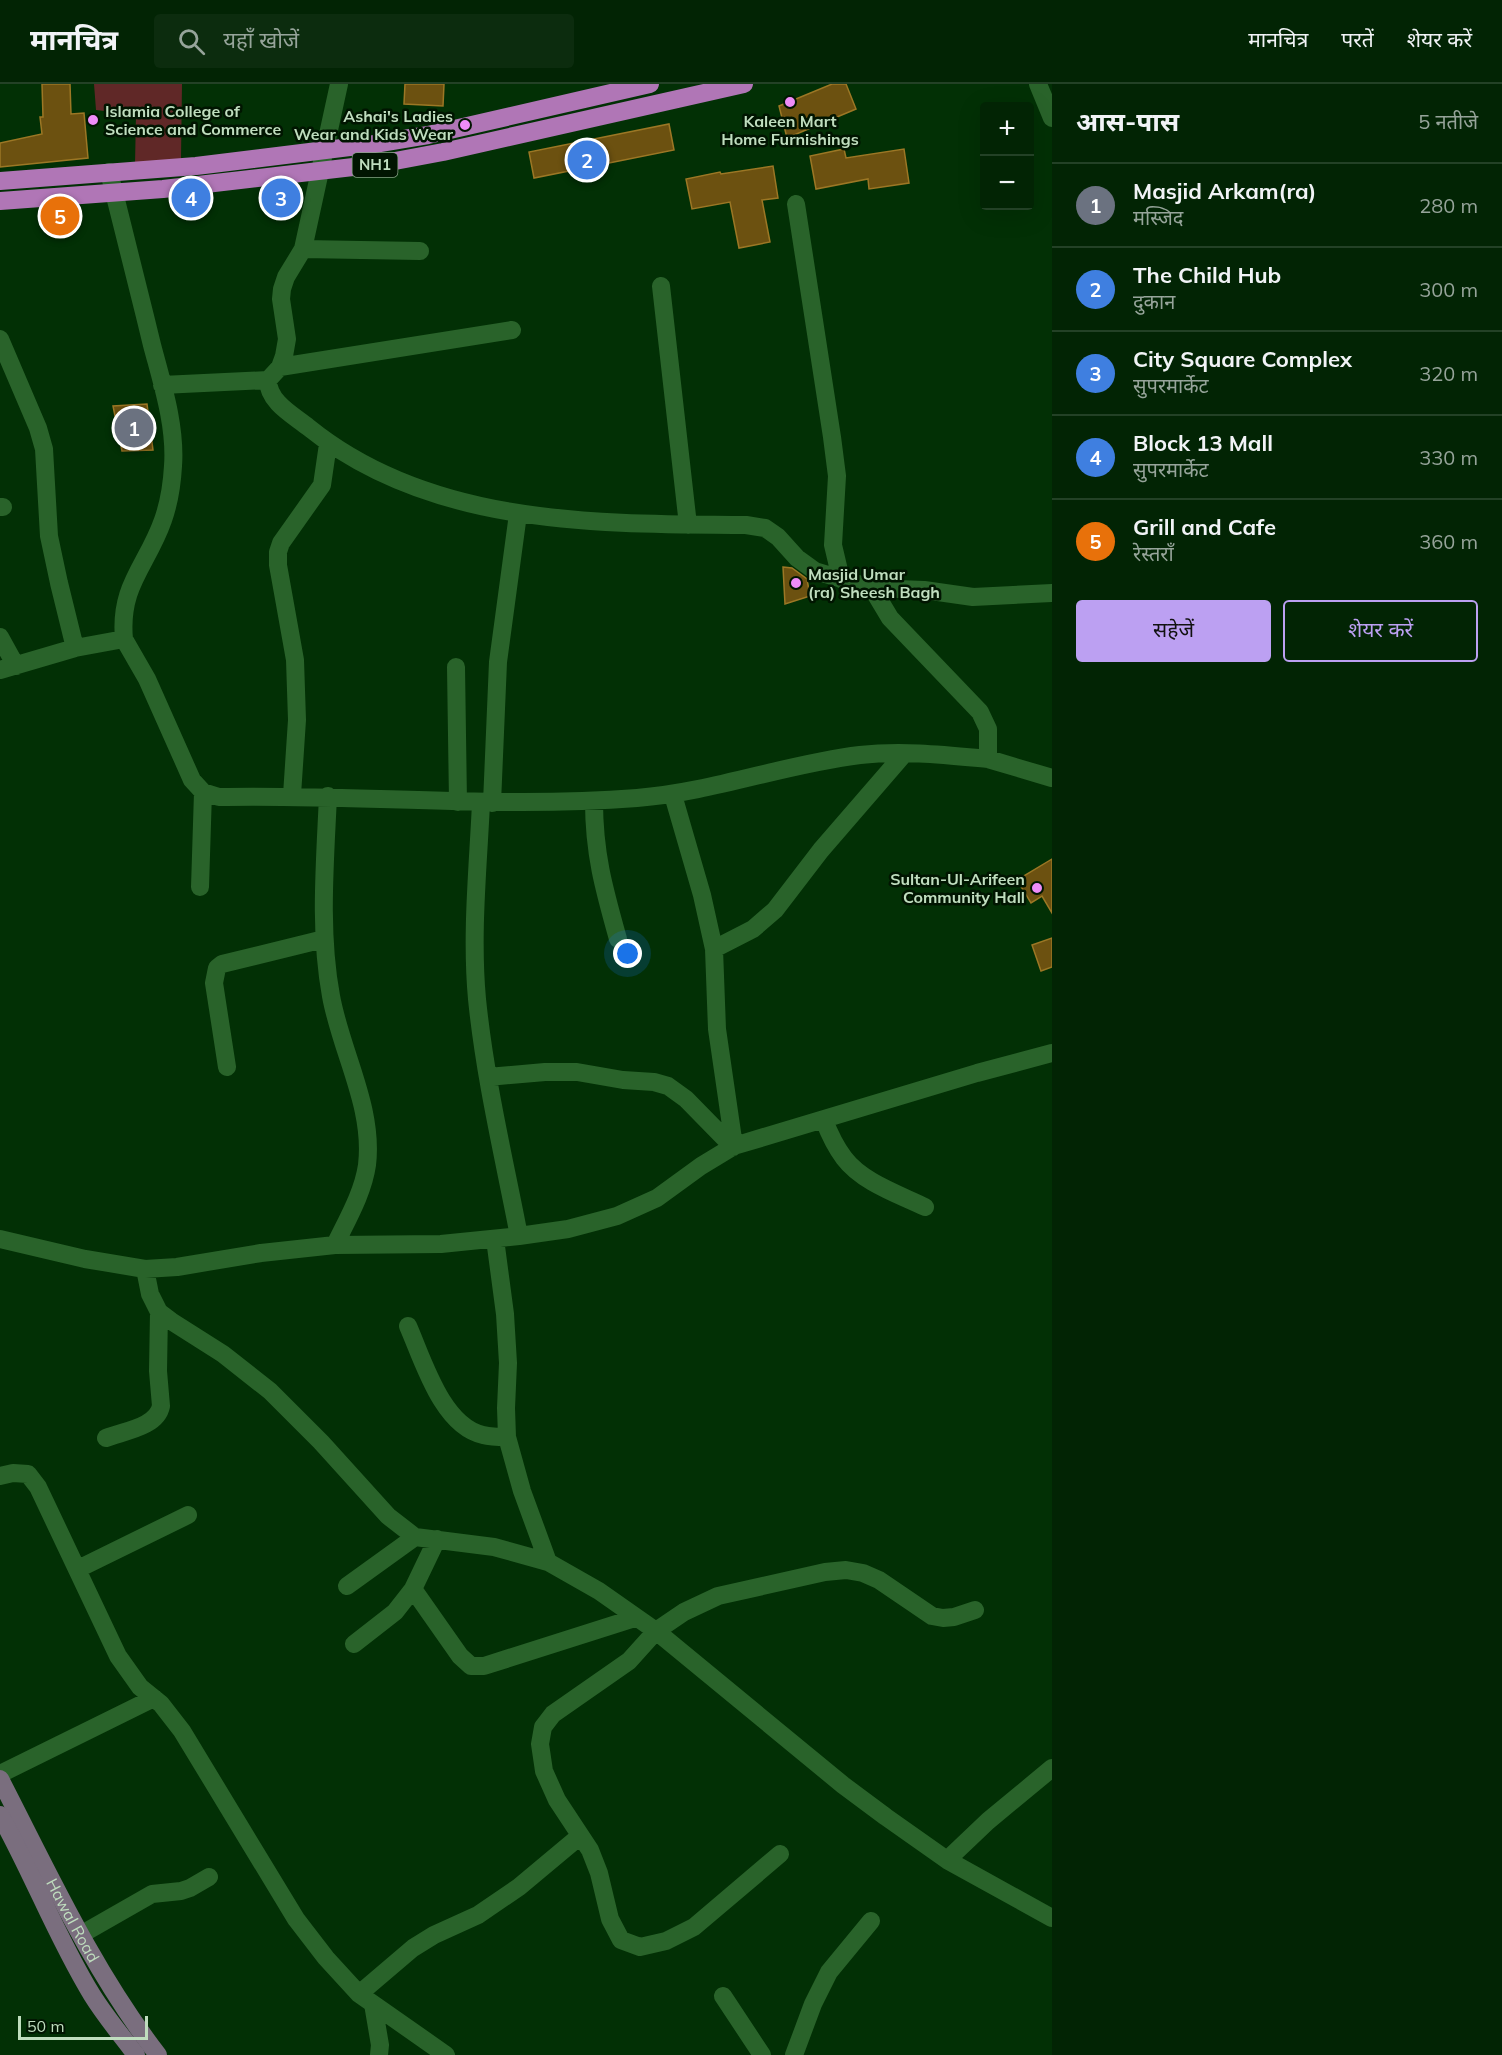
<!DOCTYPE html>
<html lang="hi">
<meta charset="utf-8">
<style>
:root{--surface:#022404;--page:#0c2c0e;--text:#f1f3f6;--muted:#96a49a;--line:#234126;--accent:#bca0f2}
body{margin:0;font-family:Mulish,"Noto Sans Devanagari",sans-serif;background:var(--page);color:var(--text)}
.controls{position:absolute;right:18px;top:18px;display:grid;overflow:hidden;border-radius:6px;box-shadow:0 6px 24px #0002}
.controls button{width:54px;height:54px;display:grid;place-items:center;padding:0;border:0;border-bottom:2px solid var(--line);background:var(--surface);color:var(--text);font:30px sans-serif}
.scale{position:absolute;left:18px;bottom:15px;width:130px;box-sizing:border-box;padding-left:6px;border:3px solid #bfddbe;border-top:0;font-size:16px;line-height:21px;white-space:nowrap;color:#bfddbe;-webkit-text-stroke:4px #011501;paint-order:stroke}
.you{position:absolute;left:628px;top:870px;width:21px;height:21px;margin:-15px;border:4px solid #fff;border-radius:50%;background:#1a73e8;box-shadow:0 0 0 9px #1a73e833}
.badge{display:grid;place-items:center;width:39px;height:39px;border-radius:50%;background:var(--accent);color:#fff;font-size:20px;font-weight:700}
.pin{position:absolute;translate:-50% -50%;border:3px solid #fff;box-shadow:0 2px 6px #0006}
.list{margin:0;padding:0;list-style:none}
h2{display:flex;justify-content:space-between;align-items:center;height:78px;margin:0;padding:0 24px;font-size:26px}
h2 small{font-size:20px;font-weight:400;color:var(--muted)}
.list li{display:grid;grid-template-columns:39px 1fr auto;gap:18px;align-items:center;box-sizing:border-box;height:84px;padding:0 24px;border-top:2px solid var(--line)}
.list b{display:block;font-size:22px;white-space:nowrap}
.list p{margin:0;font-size:20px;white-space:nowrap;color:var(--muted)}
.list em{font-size:20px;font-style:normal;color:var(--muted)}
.actions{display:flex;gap:12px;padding:18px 24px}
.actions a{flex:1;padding:14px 0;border:2px solid var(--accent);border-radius:6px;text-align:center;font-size:21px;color:var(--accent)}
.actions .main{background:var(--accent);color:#111}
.icon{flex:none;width:33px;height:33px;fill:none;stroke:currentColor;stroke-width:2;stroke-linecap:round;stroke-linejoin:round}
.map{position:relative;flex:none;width:1052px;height:1971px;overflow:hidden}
header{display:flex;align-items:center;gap:36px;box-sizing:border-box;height:84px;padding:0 30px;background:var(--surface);border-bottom:2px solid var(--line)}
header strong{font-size:28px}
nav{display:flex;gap:33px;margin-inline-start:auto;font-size:21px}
.search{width:420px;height:54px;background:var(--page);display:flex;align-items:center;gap:15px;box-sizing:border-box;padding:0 21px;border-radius:6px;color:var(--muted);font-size:22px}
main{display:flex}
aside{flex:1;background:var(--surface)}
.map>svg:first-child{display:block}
</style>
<header>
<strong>मानचित्र</strong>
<div class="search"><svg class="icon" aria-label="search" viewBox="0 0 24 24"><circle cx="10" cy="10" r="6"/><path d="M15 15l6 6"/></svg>यहाँ खोजें</div>
<nav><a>मानचित्र</a><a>परतें</a><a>शेयर करें</a></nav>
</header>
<main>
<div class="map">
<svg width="1052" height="1971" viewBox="0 0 1052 1971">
<rect width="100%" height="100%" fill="#023005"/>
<path fill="#602827" d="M94,0H182L181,75L135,80L136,31L96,26Z"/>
<path fill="#6c5110" stroke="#9c7725" stroke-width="1.5" d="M42,0H70L71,30L84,29L88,74L0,83V59L42,50L40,33H43Z
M405,0H444L443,22L404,20Z
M832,0H846L856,25L787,54L779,22Z
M669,40L674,66L534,94L529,68Z
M844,65L846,74L904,65L909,99L869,105L868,95L816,105L810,72Z
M773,82L778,114L762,116L770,158L739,164L730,118L692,125L686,95L720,88L721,90Z
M147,320L153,366L122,367L113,322Z
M783,483L792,484L807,495L810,512L785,520Z
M1052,775V829L1042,812L1031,819L1017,796Z
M1052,854V883L1041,887L1032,861Z"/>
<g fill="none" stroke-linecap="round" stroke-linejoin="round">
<path stroke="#29632a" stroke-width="18" d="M339,0L303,165L286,193L282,205L281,215L287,255L284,272L280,283L268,296C268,318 293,331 308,343C430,442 596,440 746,441L765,444L778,453L797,474L815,487L872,504L924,506L973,513L1052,509
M1038,0L1052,34
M109,88C123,145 138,203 152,261C162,299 176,342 173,382C172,400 169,419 163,436C147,482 119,501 124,555
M796,120L832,353L837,392L833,461L841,495
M303,165L420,167
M661,202L688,441
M0,255L38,344L44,365L49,452L59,499L75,564
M280,283L512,246
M162,301L268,296
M0,423H3
M872,504L890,534L980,628L988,645V675L1052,694
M0,553L16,582
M456,583L458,718
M0,586L75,564L124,555L147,595L192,696L203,708L219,713C359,710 498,725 637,714C713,708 785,680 860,671C902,666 946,671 988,675
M292,711L297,636L295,576L278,481V468L281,459L322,401L328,360
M673,711L702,811L714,865L717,945L734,1062
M328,712C325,779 319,847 331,912C341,968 374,1023 367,1081C363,1109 347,1136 335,1161
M594,717C594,770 604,805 618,855
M481,719C478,784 471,850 477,915C485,995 504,1074 519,1152
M492,719L498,578L518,430
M200,803L203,708
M714,865L753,845L775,826L821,766L904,670
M227,983L214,899L217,884L222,880L324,855
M488,993L545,988H577L623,996L654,998L668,1002L686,1015L733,1063
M824,1036C829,1049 835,1062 844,1074C862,1098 898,1110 925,1123
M0,1155L85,1175L145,1185L177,1183L261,1169L335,1161L441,1160L519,1152L568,1145L617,1132L657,1114L701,1082L734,1062L977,989L1052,969
M495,1155L505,1230L508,1279L506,1324L507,1353L522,1407L548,1478
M145,1185L150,1210L159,1228L171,1237L223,1270L270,1307L321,1358L388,1432L415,1453L494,1463L548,1478L599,1507L656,1547L843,1701L886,1733L947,1776L1052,1834
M408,1242C423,1276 442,1342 483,1351C491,1353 499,1353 507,1353
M106,1354C124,1347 157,1343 161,1322L158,1287L159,1228
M0,1392L13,1389L28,1390L38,1403L118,1572L140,1603L161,1620L182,1647L296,1835L326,1874L359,1910L446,1971
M78,1485L188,1431
M347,1502L415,1453
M413,1505L460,1572L471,1582H484L635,1534
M354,1560L395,1528L413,1505L437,1455
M0,1690L154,1614
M780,1770L694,1843L666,1857L640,1863L621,1856L610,1835L599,1789L590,1766L557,1716L544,1687L540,1660L543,1643L553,1630L629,1577L656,1547L684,1528L718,1512L825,1488L846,1486L863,1489L879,1496L932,1532L943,1534L954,1533L975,1526
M947,1776L988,1737L1052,1684
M82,1850L152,1810L181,1807L190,1804L209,1793
M359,1910L413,1864L434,1851L478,1831L519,1803L580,1752
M723,1912L762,1971
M373,1920L380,1961L379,1971
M794,1971L813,1920L829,1888L871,1837"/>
<g stroke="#7a6e7e" stroke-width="18">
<path id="s1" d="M0,1695C48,1788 93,1887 158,1971"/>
<path d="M0,1731C33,1790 57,1854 92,1911C105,1932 121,1951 136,1971"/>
</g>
<path stroke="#b076b6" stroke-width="18" d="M0,97L196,82L374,60L428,51L650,0
M0,117L163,105L379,80L443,68L744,0"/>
</g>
<g fill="#ee8cf8" stroke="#011501" stroke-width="2">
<circle cx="790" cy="18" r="6"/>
<circle cx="93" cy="36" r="6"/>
<circle cx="465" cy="41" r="6"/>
<circle cx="796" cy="499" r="6"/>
<circle cx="1037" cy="804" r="6"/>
</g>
<g text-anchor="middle" stroke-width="5" stroke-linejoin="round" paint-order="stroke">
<rect fill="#011501" stroke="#86a185" stroke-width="1.5" x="352.5" y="69" width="45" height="24" rx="4.5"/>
<g font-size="15" font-weight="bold" fill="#bfddbe">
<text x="375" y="86">NH1</text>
</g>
<g font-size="16" font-weight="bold" fill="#bfddbe" stroke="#011501" text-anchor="start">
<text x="105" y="33">Islamia College of<tspan x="105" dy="18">Science and Commerce</tspan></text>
<text x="453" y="38" text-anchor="end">Ashai's Ladies<tspan x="453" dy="18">Wear and Kids Wear</tspan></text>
<text x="790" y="43" text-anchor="middle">Kaleen Mart<tspan x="790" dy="18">Home Furnishings</tspan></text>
<text x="808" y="496">Masjid Umar<tspan x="808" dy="18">(ra) Sheesh Bagh</tspan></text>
<text x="1025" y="801" text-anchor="end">Sultan-Ul-Arifeen<tspan x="1025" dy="18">Community Hall</tspan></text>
</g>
<g font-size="16" fill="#bfddbe" stroke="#011501">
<text dy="6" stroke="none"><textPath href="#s1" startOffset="159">Hawal Road</textPath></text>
</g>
</g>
</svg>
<div class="controls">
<button>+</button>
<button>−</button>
</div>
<div class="scale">50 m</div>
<div class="you"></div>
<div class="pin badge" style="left:134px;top:344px;background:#6b7280">1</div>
<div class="pin badge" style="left:587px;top:76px;background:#3f7fe0">2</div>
<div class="pin badge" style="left:281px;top:114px;background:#3f7fe0">3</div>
<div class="pin badge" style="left:191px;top:114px;background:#3f7fe0">4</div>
<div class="pin badge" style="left:60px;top:132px;background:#e8710a">5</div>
</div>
<aside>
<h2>आस-पास<small>5 नतीजे</small></h2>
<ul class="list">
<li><span class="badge" style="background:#6b7280">1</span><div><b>Masjid Arkam(ra)</b><p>मस्जिद</p></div><em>280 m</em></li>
<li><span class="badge" style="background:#3f7fe0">2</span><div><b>The Child Hub</b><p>दुकान</p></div><em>300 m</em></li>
<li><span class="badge" style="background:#3f7fe0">3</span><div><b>City Square Complex</b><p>सुपरमार्केट</p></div><em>320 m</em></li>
<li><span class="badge" style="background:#3f7fe0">4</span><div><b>Block 13 Mall</b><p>सुपरमार्केट</p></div><em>330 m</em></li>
<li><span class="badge" style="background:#e8710a">5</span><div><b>Grill and Cafe</b><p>रेस्तराँ</p></div><em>360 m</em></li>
</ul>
<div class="actions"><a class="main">सहेजें</a><a>शेयर करें</a></div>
</aside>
</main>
